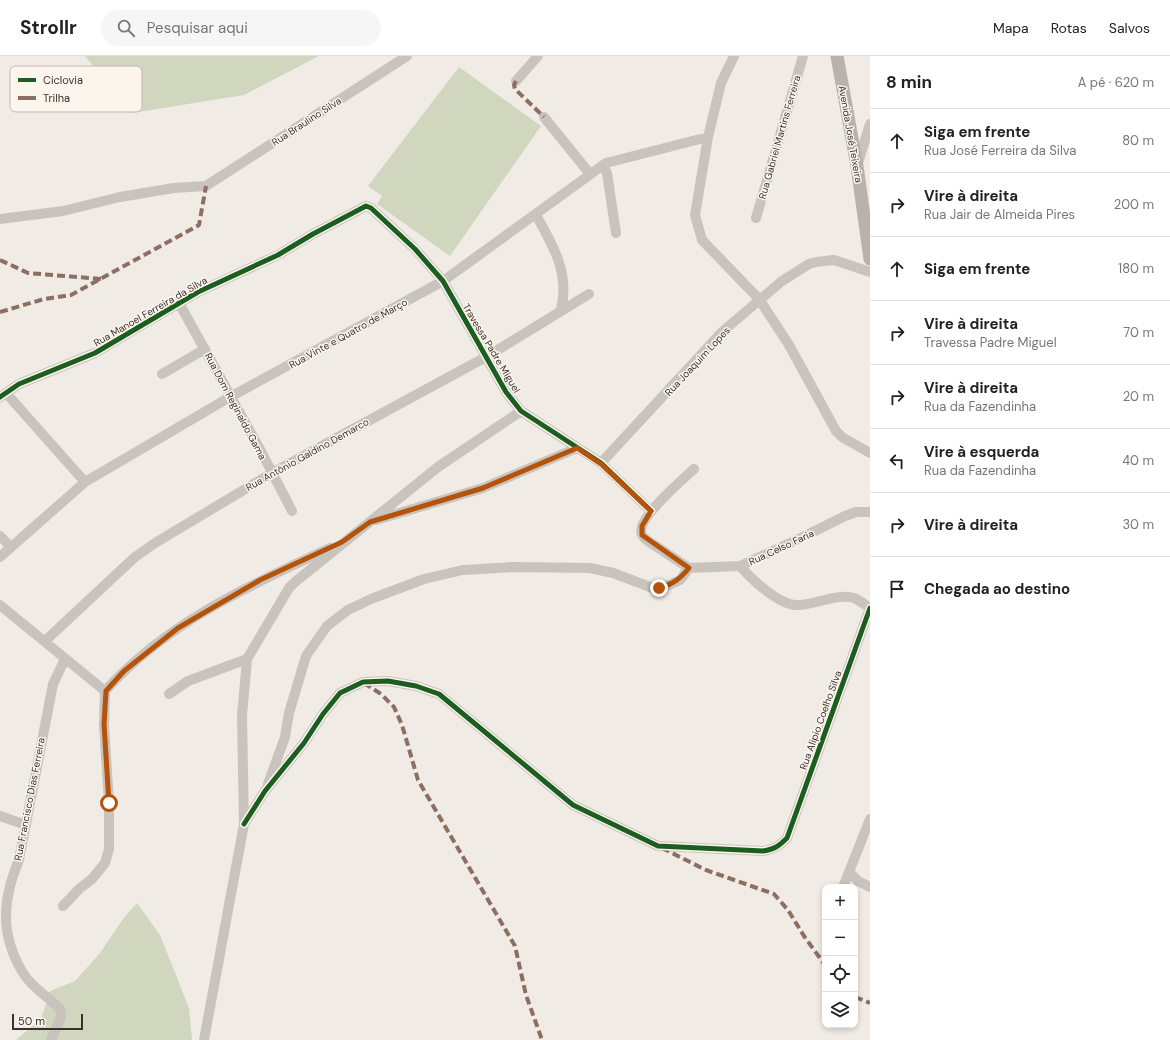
<!DOCTYPE html>
<html lang="pt">
<meta charset="utf-8">
<style>
:root{--surface:#fff;--page:#f6f6f6;--text:#222;--muted:#767676;--line:#e0e0e0}
body{margin:0;font-family:"DM Sans",sans-serif;background:var(--page);color:var(--text)}
.controls{position:absolute;right:12px;bottom:12px;display:grid;overflow:hidden;border-radius:8px;box-shadow:0 2px 6px #0003}
.controls button{width:36px;height:36px;display:grid;place-items:center;padding:0;border:0;border-bottom:1px solid var(--line);background:var(--surface);color:var(--text);font:20px sans-serif}
.scale{position:absolute;left:12px;bottom:10px;width:71px;box-sizing:border-box;padding-left:4px;border:2px solid #3b302b;border-top:0;font-size:11px;line-height:14px;white-space:nowrap;color:#3b302b;-webkit-text-stroke:3px #fbf5ee;paint-order:stroke}
.stop{position:absolute;width:12px;height:12px;margin:-9px;border:3px solid #b45309;border-radius:50%;background:#fff}
.stop.end{background:#b45309;border-color:#fff;box-shadow:0 1px 4px #0008}
.list{margin:0;padding:0;list-style:none}
h2{display:flex;justify-content:space-between;align-items:center;height:52px;margin:0;padding:0 16px;font-size:17px}
h2 small{font-size:13px;font-weight:400;color:var(--muted)}
.list li{display:grid;grid-template-columns:26px 1fr auto;gap:12px;align-items:center;box-sizing:border-box;height:64px;padding:0 16px;border-top:1px solid var(--line)}
.list b{display:block;font-size:15px;white-space:nowrap}
.list p{margin:0;font-size:13px;white-space:nowrap;color:var(--muted)}
.list em{font-size:13px;font-style:normal;color:var(--muted)}
.icon{flex:none;width:22px;height:22px;fill:none;stroke:currentColor;stroke-width:2;stroke-linecap:round;stroke-linejoin:round}
.map{position:relative;flex:none;width:870px;height:984px;overflow:hidden}
header{display:flex;align-items:center;gap:24px;box-sizing:border-box;height:56px;padding:0 20px;background:var(--surface);border-bottom:1px solid var(--line)}
header strong{font-size:19px}
nav{display:flex;gap:22px;margin-inline-start:auto;font-size:14px}
.search{width:280px;height:36px;background:var(--page);display:flex;align-items:center;gap:10px;box-sizing:border-box;padding:0 14px;border-radius:22px;color:var(--muted);font-size:15px}
main{display:flex}
aside{flex:1;background:var(--surface)}
.map>svg:first-child{display:block}
</style>
<header>
<strong>Strollr</strong>
<div class="search"><svg class="icon" aria-label="search" viewBox="0 0 24 24"><circle cx="10" cy="10" r="6"/><path d="M15 15l6 6"/></svg>Pesquisar aqui</div>
<nav><a>Mapa</a><a>Rotas</a><a>Salvos</a></nav>
</header>
<main>
<div class="map">
<svg width="870" height="984" viewBox="0 0 870 984">
<rect width="100%" height="100%" fill="#f0ebe5"/>
<path fill="#d1d6bf" d="M85,0H319L244,39L132,57Z
M459,11L541,70L450,200L377,148L382,140L368,130Z
M137,847L160,879L189,952L192,984H16L41,963L50,935L75,925L100,897L123,863Z"/>
<g fill="none" stroke-linecap="round" stroke-linejoin="round">
<path stroke="#c9c3be" stroke-width="10" d="M734,0L721,27L708,81L695,159L702,184L759,243L789,289L836,375L842,381L870,397
M516,25L538,0
M544,61L590,118
M603,109L607,117L616,177
M857,110L870,68
M536,159C553,189 570,218 561,253
M756,162L803,0
M0,163L63,155L120,141L174,132L206,130L407,0
M179,247L262,397L292,455
M162,318L205,293
M6,337L85,426
M0,341L19,328L95,297L198,236L278,199L313,178L366,150L371,152L415,193L443,225L506,336L521,355L601,407L651,455
M601,407L723,275L782,225L809,208L816,206L834,204L870,216
M376,464L483,432L577,392
M0,480L11,491
M0,501L85,426L230,341L443,225L606,107L708,81
M740,510C751,523 777,547 795,549C814,550 835,537 854,542C859,544 865,549 870,552
M689,512L740,510L801,482L845,460L856,456H870
M689,512L648,485C644,482 641,479 641,475C641,459 682,424 694,413
M0,549L105,635
M45,585L135,501L155,487L272,417L486,301L589,238
M105,635C165,568 249,529 330,492
M169,638L188,625L247,603
M268,728L285,681L289,657L306,600L327,570L348,554L371,543L424,523L463,514L514,511L590,512L613,517L653,532L669,529L680,524L689,512
M0,760L26,769
M244,768L265,735L304,687L323,658L340,637L363,626L388,625L416,630L439,638L573,749L658,790L763,795C775,793 779,790 787,782L870,552
M849,816L858,825L870,831
M843,831L870,763
M63,850L79,833L92,823L105,807L109,793V747L104,669L105,635
M51,984L61,961L60,953C49,941 32,932 23,917C0,879 2,844 19,804L53,628L65,603
M204,984L244,768L242,660L247,603L289,532L295,526L438,411L521,355"/>
<path stroke="#b8b1ad" stroke-width="13" d="M837,0L857,110L870,203"/>
<path stroke="#8d6e63" stroke-width="4" stroke-dasharray="8 4" stroke-linecap="butt" d="M516,25L514,29L515,33L544,61
M0,204L28,217L101,223
M0,256L44,243L71,239L199,169L206,130
M364,627L381,638L394,651L402,669L418,724L515,890L526,939L542,984
M662,792L706,814L774,838L788,854L804,880L825,909
M855,941L870,947"/>
<g stroke="#fbf5ee" stroke-width="8">
<path id="cycleway" d="M0,341L19,328L95,297L198,236L278,199L313,178L366,150L371,152L415,193L443,225L506,336L521,355L601,407L651,455
M244,768L265,735L304,687L323,658L340,637L363,626L388,625L416,630L439,638L573,749L658,790L763,795C775,793 779,790 787,782L870,552"/>
</g>
<use href="#cycleway" stroke="#1b5e20" stroke-width="5"/>
</g>
<g fill="none" stroke-linecap="round" stroke-linejoin="round">
<path stroke="#b45309" stroke-width="5" d="M109,747L104,668L106,635L124,615L178,572L260,524L342,486L370,466L483,432L577,392L601,408L651,455L642,470V479L689,512C680,523 673,528 659,532"/>
</g>
<g text-anchor="middle" stroke-width="3" stroke-linejoin="round" paint-order="stroke">
<g font-size="10" fill="#3b302b" stroke="#fbf5ee">
<text transform="translate(306 65) rotate(-33)" y="4">Rua Braulino Silva</text>
<text transform="translate(851 78) rotate(80)" y="4">Avenida José Teixeira</text>
<text transform="translate(779 81) rotate(-74)" y="4">Rua Gabriel Martins Ferreira</text>
<text transform="translate(150 255) rotate(-30)" y="4">Rua Manoel Ferreira da Silva</text>
<text transform="translate(348 277) rotate(-29)" y="4">Rua Vinte e Quatro de Março</text>
<text transform="translate(492 292) rotate(59)" y="4">Travessa Padre Miguel</text>
<text transform="translate(697 305) rotate(-47)" y="4">Rua Joaquim Lopes</text>
<text transform="translate(236 350) rotate(62)" y="4">Rua Dom Reginaldo Gama</text>
<text transform="translate(307 398) rotate(-29)" y="4">Rua Antônio Galdino Demarco</text>
<text transform="translate(781 491) rotate(-25)" y="4">Rua Celso Faria</text>
<text transform="translate(820 664) rotate(-70)" y="4">Rua Alipio Coelho Silva</text>
<text transform="translate(29 743) rotate(-79)" y="4">Rua Francisco Dias Ferreira</text>
</g>
</g>
<rect x="10" y="10" width="132" height="46" rx="6" fill="#fbf5ee" stroke="#c1bab4" stroke-width="1"/>
<rect x="18" y="22" width="18" height="4" fill="#1b5e20"/>
<rect x="18" y="40" width="18" height="4" fill="#8d6e63"/>
<g font-size="11" fill="#3b302b">
<text x="43" y="28">Ciclovia</text>
<text x="43" y="46">Trilha</text>
</g>
</svg>
<div class="controls">
<button>+</button>
<button>−</button>
<button><svg class="icon" aria-label="locate" viewBox="0 0 24 24"><circle cx="12" cy="12" r="6"/><path d="M12 2v4M12 18v4M2 12h4M18 12h4"/></svg></button>
<button><svg class="icon" aria-label="layers" viewBox="0 0 24 24"><path d="M12 4l9 5-9 5-9-5zM3 14l9 5 9-5"/></svg></button>
</div>
<div class="scale">50 m</div>
<div class="stop" style="left:109px;top:747px"></div>
<div class="stop end" style="left:659px;top:532px"></div>
</div>
<aside>
<h2>8 min<small>A pé · 620 m</small></h2>
<ul class="list">
<li><svg class="icon" aria-label="ahead" viewBox="0 0 24 24"><path d="M12 20V5M6 11l6-6 6 6"/></svg><div><b>Siga em frente</b><p>Rua José Ferreira da Silva</p></div><em>80 m</em></li>
<li><svg class="icon" aria-label="right" viewBox="0 0 24 24"><path d="M7 20v-9h11M14 6l5 5-5 5"/></svg><div><b>Vire à direita</b><p>Rua Jair de Almeida Pires</p></div><em>200 m</em></li>
<li><svg class="icon" aria-label="ahead" viewBox="0 0 24 24"><path d="M12 20V5M6 11l6-6 6 6"/></svg><div><b>Siga em frente</b></div><em>180 m</em></li>
<li><svg class="icon" aria-label="right" viewBox="0 0 24 24"><path d="M7 20v-9h11M14 6l5 5-5 5"/></svg><div><b>Vire à direita</b><p>Travessa Padre Miguel</p></div><em>70 m</em></li>
<li><svg class="icon" aria-label="right" viewBox="0 0 24 24"><path d="M7 20v-9h11M14 6l5 5-5 5"/></svg><div><b>Vire à direita</b><p>Rua da Fazendinha</p></div><em>20 m</em></li>
<li><svg class="icon" aria-label="left" viewBox="0 0 24 24"><path d="M17 20v-9H6M10 6l-5 5 5 5"/></svg><div><b>Vire à esquerda</b><p>Rua da Fazendinha</p></div><em>40 m</em></li>
<li><svg class="icon" aria-label="right" viewBox="0 0 24 24"><path d="M7 20v-9h11M14 6l5 5-5 5"/></svg><div><b>Vire à direita</b></div><em>30 m</em></li>
<li><svg class="icon" aria-label="arrive" viewBox="0 0 24 24"><path d="M6 21V4h12l-3 4 3 4H6"/></svg><div><b>Chegada ao destino</b></div></li>
</ul>
</aside>
</main>
